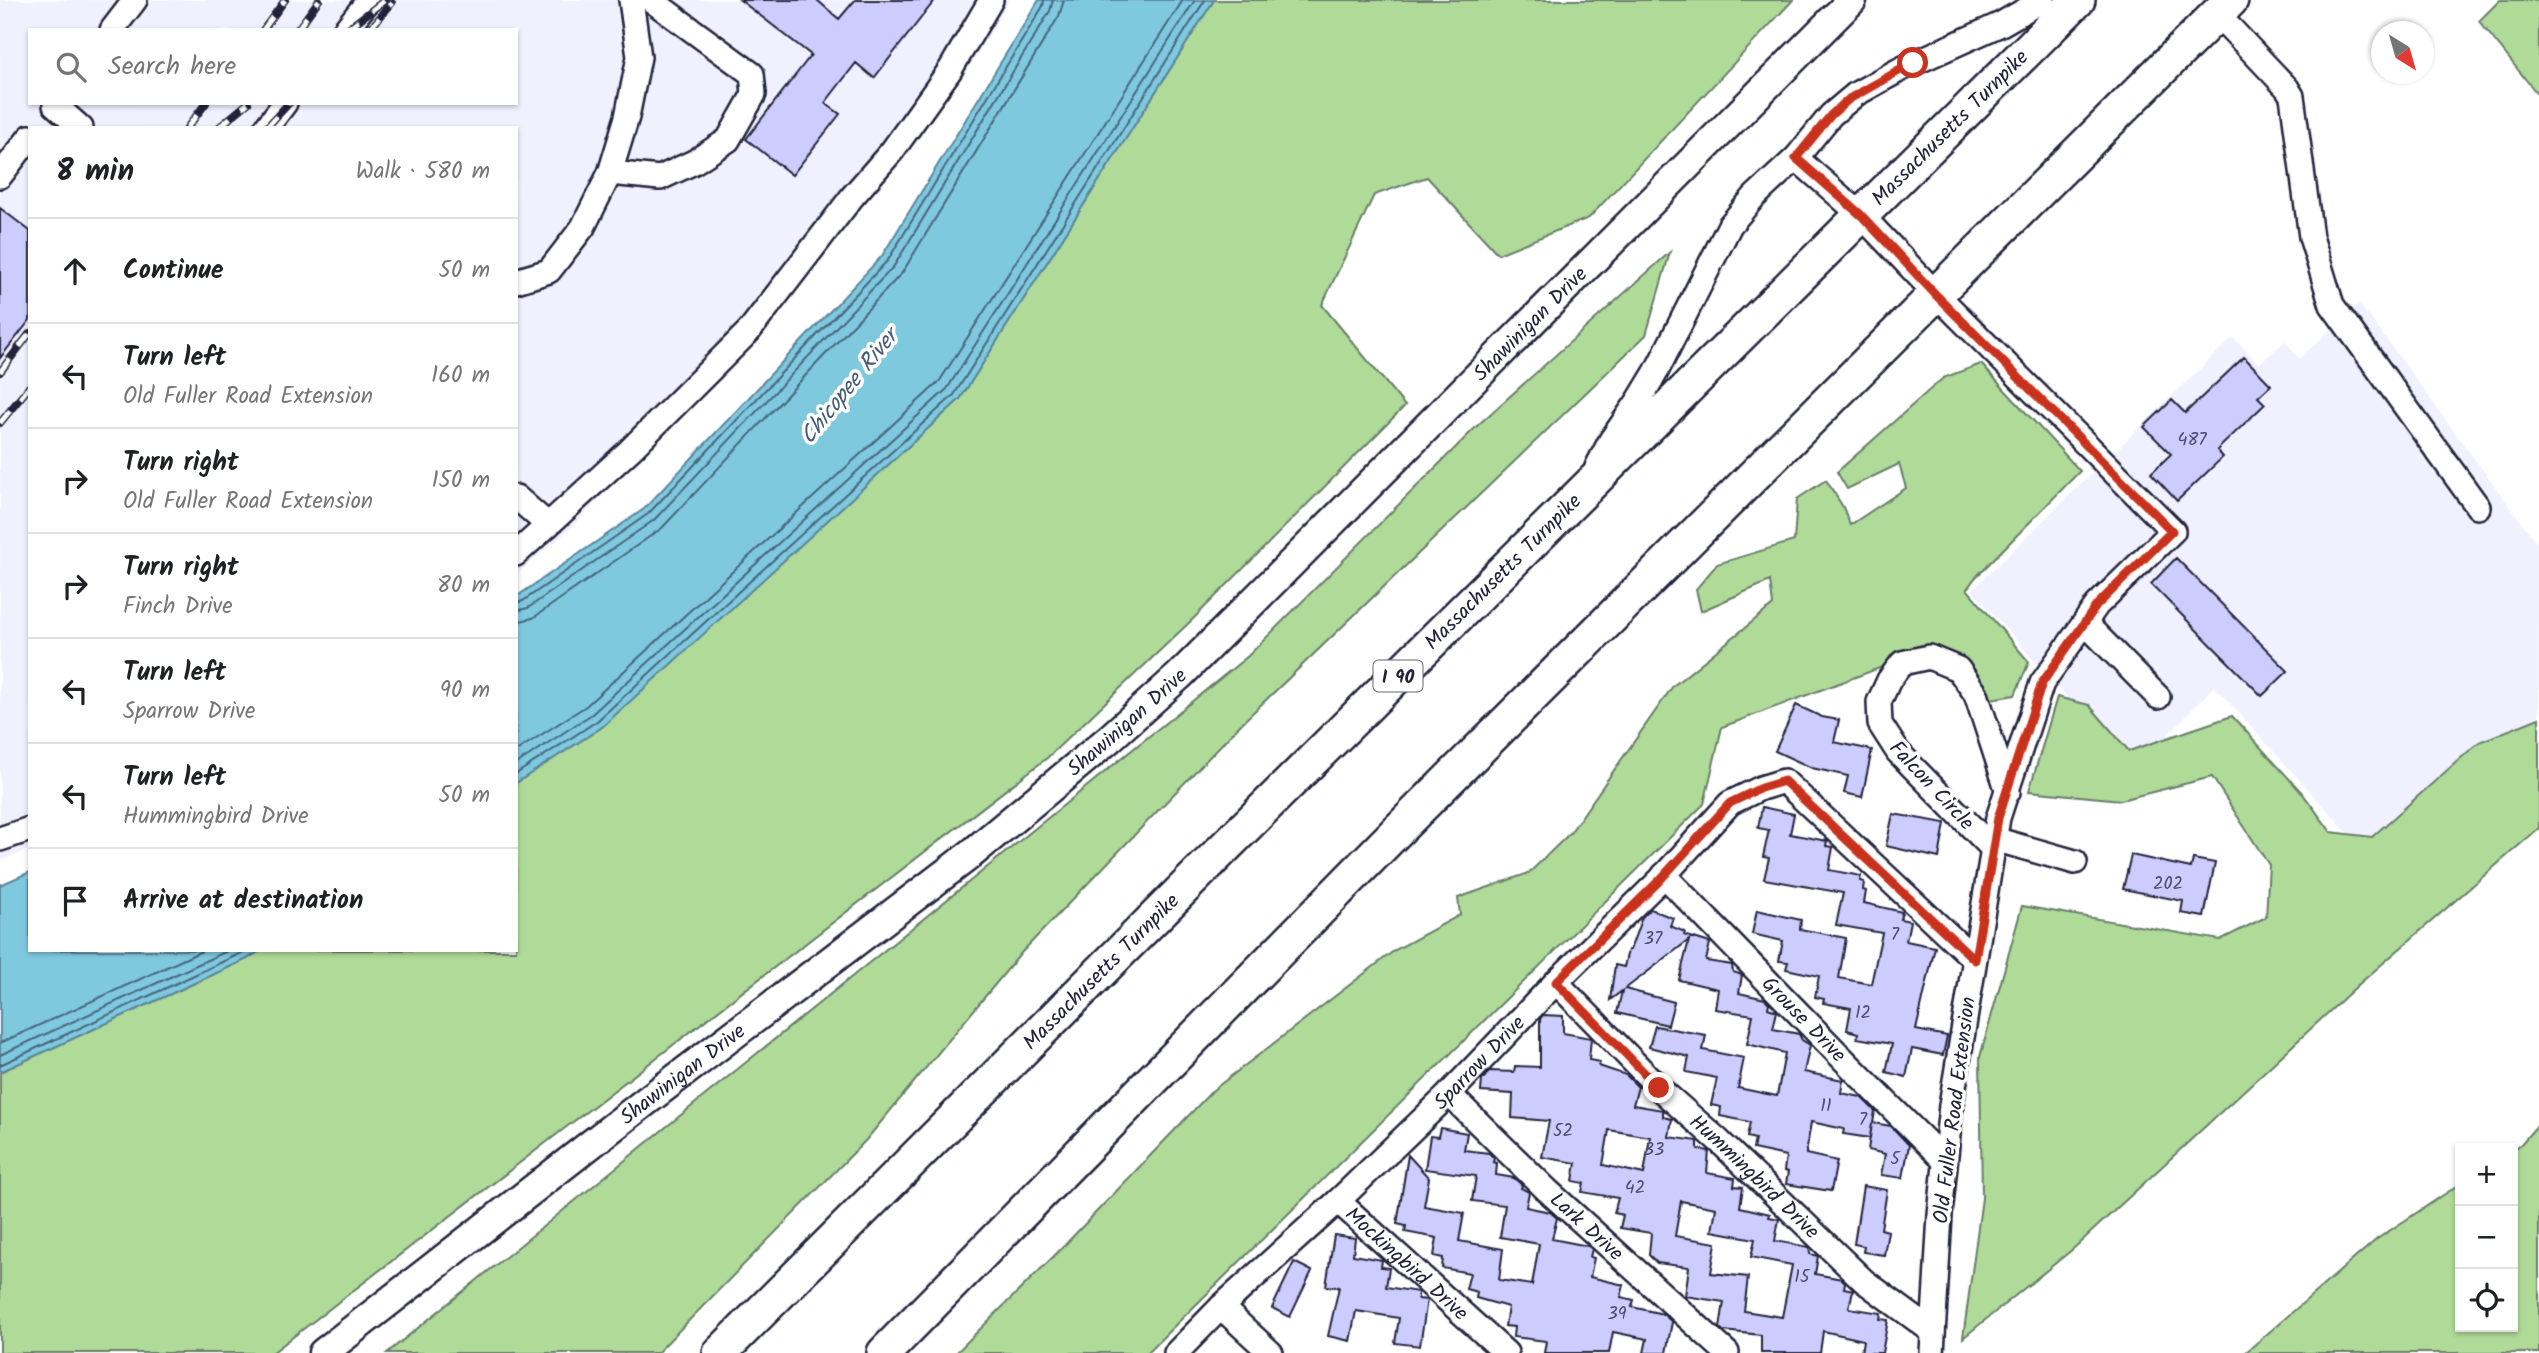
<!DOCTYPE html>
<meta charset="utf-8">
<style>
:root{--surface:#fff;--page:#f2f2f2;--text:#202124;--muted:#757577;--line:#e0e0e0}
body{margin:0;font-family:Kalam,sans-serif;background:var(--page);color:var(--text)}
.controls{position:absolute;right:21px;bottom:21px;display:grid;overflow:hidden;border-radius:0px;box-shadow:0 2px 5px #0004}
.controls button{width:63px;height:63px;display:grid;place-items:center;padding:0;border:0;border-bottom:2px solid var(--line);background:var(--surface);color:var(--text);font:35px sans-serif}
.compass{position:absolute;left:2371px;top:21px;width:63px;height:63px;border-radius:50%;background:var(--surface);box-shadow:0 2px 5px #0004;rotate:143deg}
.stop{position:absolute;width:21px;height:21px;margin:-16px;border:5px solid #c8321e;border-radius:50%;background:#fff}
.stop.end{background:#c8321e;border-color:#fff;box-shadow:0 2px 7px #0008}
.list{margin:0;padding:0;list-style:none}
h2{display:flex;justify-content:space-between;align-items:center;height:91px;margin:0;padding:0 28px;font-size:30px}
h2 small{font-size:23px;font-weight:400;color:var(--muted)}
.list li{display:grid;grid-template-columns:46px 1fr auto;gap:21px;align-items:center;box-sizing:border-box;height:105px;padding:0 28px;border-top:2px solid var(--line)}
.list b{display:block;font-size:26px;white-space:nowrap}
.list p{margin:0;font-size:23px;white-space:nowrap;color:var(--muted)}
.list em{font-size:23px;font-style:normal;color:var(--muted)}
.icon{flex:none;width:38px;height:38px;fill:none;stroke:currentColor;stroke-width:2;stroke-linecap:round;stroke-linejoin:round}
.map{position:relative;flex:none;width:2539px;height:1353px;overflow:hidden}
.search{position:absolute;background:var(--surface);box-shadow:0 2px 5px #0004;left:28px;top:28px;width:490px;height:77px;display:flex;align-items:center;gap:18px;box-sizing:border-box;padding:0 24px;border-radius:0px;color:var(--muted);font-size:26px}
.panel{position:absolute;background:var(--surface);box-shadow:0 2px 5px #0004;left:28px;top:126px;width:490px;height:826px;border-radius:0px}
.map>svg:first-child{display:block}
</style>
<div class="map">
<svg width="2539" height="1353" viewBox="0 0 2539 1353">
<rect width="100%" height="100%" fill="#fff"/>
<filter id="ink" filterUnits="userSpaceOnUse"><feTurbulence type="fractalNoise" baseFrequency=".0143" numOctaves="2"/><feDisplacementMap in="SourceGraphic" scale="14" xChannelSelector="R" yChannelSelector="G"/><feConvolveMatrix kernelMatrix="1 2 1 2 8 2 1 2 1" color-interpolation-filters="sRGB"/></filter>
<g filter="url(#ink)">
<path fill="#f0f0ff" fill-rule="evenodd" d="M0,0H1009L968,70L773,320L572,527L516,575V128H30V849L0,861ZM30,30H516V103H30Z
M2359,303L2539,546V727L2372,859L2214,686L2133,772L1972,590L2233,337L2259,364L2285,341L2299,359Z"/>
<path fill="#afda98" stroke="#687e6a" stroke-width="2" d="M1214,0H1793L1589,218L1498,254L1427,177L1374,195L1322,305L1405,406L1193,619L1047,758L272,1353H0V1072L247,959L261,950H516V783L602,727L960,399Z
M2500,0H2539V96L2479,21Z
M1670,252L1646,335L1243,722L1022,952L866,1140L657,1353H387L1248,656L1478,425Z
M1981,364L2080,471L1975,578L1967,589L2029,662L2015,695L1985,700L1933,648L1722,727L1704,804L1147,1353H956L1059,1251L1213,1090L1395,950L1460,915L1458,898L1529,873L1570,833L1673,686L1773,605L1770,581L1701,611L1696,589L1717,564L1794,541L1797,499L1826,480L1843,507L1850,525L1906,488L1899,464L1847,489L1837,472L1943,378Z
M2057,697L2089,705L2129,751L2232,716L2303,794L2331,832L2372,837L2479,742L2539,718V828L2358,985L2073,1249L1963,1338L1982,1198L1980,1057L2022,906L2220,940L2266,917L2269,865L2212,777L2121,800L2029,791Z
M2539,1123V1353H2245L2377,1239L2460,1184V1327H2513V1150L2521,1144Z"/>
<path fill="#7fc9df" stroke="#5a869d" stroke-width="2" d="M1039,0H1214L960,399L602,727L516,783V597L644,509L882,256Z
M30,872V950H261L247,959L0,1072V885Z"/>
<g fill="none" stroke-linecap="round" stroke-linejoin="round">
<path stroke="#47657d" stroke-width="2" d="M516,603L523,601L648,514L888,260L1043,6L1044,0
M516,611L528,608L654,520L894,266L1050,11L1053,0
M516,622L533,618L662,528L902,273L1059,16L1064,0
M516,751L586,706L939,382L1183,0
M516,764L592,714L947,389L1195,0
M516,774L597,721L954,395L1205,0
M0,1043L204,950
M0,1055L229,950
M0,1065L248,950"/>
</g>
<path fill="#cdccfe" stroke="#22223b" stroke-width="2" fill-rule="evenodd" d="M740,0H817L839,19L855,0H935L874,78L856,63L825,103L840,114L792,175L746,139L811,55Z
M0,208L30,231V320L0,358Z
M2244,357L2271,385L2258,397L2265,404L2217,450L2223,457L2177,501L2151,473L2171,454L2144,427L2172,400L2185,413Z
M2176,558L2288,671L2262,696L2151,584Z
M1796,705L1822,717L1839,720L1834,742L1872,750L1862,797L1844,793L1848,776L1812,768L1775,751Z
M1762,807L1794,814L1790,834L1827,841L1826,846L1833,847L1829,870L1861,876L1860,881L1864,882L1863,890L1866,891L1864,903L1902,912L1900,919L1910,921L1906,941L1935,947L1916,1030L1947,1036L1943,1055L1912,1049L1906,1077L1886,1072L1892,1044L1857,1038L1858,1033L1847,1030L1851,1008L1823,1003L1824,999L1815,997L1819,976L1786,969L1788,962L1779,961L1783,941L1752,934L1757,910L1801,920L1800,929L1846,938L1839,978L1871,984L1882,933L1836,925L1843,893L1764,879L1769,858L1763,857L1769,830L1758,828Z
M1893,814L1945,823L1939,858L1886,846Z
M2131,855L2191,868L2193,859L2215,863L2204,917L2181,913L2183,901L2123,889Z
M1650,909L1673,918L1670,926L1685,932L1684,935L1710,943L1706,961L1732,965L1733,972L1742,975L1739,993L1765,999L1769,1003L1768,1008L1777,1011L1773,1029L1799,1034L1802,1040L1810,1045L1804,1072L1843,1080L1841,1093L1861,1097L1875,1111L1873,1123L1891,1126L1909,1145L1903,1178L1881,1175L1885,1154L1868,1150L1872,1123L1870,1138L1843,1134L1844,1129L1811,1122L1806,1154L1837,1161L1831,1191L1786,1184L1788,1172L1784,1171L1786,1156L1753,1149L1755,1139L1747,1137L1750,1122L1720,1116L1721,1107L1711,1105L1717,1078L1686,1072L1689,1057L1649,1047L1655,1026L1706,1035L1703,1050L1744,1058L1738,1088L1777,1096L1785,1053L1747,1044L1753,1015L1715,1009L1718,989L1679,980L1689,940L1625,989L1674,1002L1668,1025L1617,1013L1622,991L1610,1000L1615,965L1624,967L1628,950H1630L1642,917Z
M1543,1015L1563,1016V1033L1591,1038L1589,1060L1600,1062L1599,1066L1626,1075L1638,1087L1633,1105L1663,1110V1117L1672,1119L1669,1137L1698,1141V1149L1709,1151L1707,1173L1735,1178L1734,1186L1743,1187L1740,1207L1770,1214L1769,1217L1779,1219L1775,1241L1809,1247L1810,1254L1818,1256L1815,1274L1842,1279L1845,1282L1844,1288L1853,1290L1849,1308L1881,1313L1880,1319L1888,1320L1882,1353H1861L1863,1340L1823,1331L1820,1353H1761V1335L1723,1331L1720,1328L1724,1302L1685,1296L1689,1267L1657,1263L1649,1255L1651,1233L1620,1228L1623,1215L1614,1213L1618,1198L1582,1192L1584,1183L1573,1181L1576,1163L1542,1157L1549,1121L1512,1118L1513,1094L1481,1092L1482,1080L1490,1071L1514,1072L1515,1066L1540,1067V1019ZM1609,1130L1650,1137L1644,1174L1603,1165ZM1681,1201L1716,1208L1712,1231L1755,1239L1751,1257L1792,1265L1782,1317L1744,1311L1748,1277L1711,1273L1716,1243L1675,1236Z
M1440,1128L1467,1133L1464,1150L1489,1153L1494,1158L1493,1162L1497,1163L1496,1175L1514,1178L1522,1185L1521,1188L1529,1192L1526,1207L1550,1212L1557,1218L1552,1239L1588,1246L1592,1249L1590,1257L1594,1258L1590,1277L1624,1285L1621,1297L1634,1300L1632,1307L1663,1314L1672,1322L1666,1353H1644L1647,1339L1613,1332L1609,1353H1544L1546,1341L1513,1337L1514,1327L1505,1326L1508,1307L1476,1298L1477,1292L1466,1289L1470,1273L1442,1268L1443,1258L1434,1256L1437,1238L1405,1232L1406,1226L1397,1224L1408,1155L1429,1178L1424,1206L1464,1213L1459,1241L1503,1249L1499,1280L1532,1285L1539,1244L1500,1237L1505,1205L1472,1201L1476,1176L1425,1169L1430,1136L1438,1137Z
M1863,1186L1887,1190L1881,1229L1888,1231L1884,1255L1863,1252L1864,1246L1854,1244Z
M1334,1235L1355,1238L1353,1255L1382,1260L1381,1267L1389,1268L1386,1287L1418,1292V1299L1427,1300L1420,1346L1395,1343L1399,1318L1356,1311L1350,1341L1328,1336L1339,1287L1326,1286Z
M1294,1262L1312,1271L1290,1317L1272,1308Z"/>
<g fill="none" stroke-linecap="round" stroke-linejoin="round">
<g stroke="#22223b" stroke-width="28">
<g id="minor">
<path d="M2217,14L2287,88L2292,96L2311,237L2332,305L2478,507"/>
<path d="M112,30L135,0"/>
<path d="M345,30L369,0"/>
<path d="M55,105L81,128"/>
<path d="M266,128L285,103"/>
<path d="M1796,158L1861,215L1936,294L2173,531L2097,605L2042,683L1998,818L1951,1105L1940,1215L1932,1353"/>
<path d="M610,173L660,178L694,162L728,140L754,94L752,74L651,0"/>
<path d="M0,176L30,137"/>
<path d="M516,281L549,271L583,227L610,173L627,117L639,57L631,0"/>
<path d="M1597,467L1611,440L1639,400L1656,372L1730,225L1754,197L1796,158L1831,115L1856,94L1901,69L2001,24L2043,0"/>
<path d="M516,497L548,525L630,450L749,331L852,197L892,151L950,70L991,0"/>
<path d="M516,554L548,525"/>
<path d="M2085,623L2158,697"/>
<path d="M0,839L30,829"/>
<path d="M1994,839L2075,862"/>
<path d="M1993,849L1898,752L1880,724L1879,702L1889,680L1902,663L1929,657L1958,669L1976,694L2008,792"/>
<path id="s1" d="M1664,875L1846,1062L1945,1161"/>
<path id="s2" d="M1556,982L1661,1090L1719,1141L1864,1281L1933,1332"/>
<path id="s3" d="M1449,1094L1548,1191L1727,1353"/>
<path id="s4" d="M1338,1201L1506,1353"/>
<path d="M1221,1307L1271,1353"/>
<path id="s5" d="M1176,1353L1221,1307L1338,1201L1449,1094L1556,982L1660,880L1730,803L1761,788L1784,781L1974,959"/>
</g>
</g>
<g stroke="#22223b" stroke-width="33">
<g id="major">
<path id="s6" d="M323,1353L645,1102L971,854L1109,739L1180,675L1852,0"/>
</g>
</g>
<g stroke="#22223b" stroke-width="38">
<g id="highway">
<path id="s7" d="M720,1353L1214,858L2078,0"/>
<path d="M884,1353L1397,831L2231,0"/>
</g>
</g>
<use href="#minor" stroke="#fff" stroke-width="23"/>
<use href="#major" stroke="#fff" stroke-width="28"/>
<use href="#highway" stroke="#fff" stroke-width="33"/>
<g stroke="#22223b" stroke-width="8">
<path id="rail" d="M263,30L285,0
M297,30L319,0
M346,30L385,0
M369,30L392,3
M187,128L206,103
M218,128L248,103
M266,128L289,103
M0,372L30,333
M0,423L30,386"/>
</g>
<use href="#rail" stroke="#fff" stroke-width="5" stroke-dasharray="16" stroke-linecap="butt"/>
</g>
</g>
<g fill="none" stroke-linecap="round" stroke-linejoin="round" filter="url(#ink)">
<path stroke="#c8321e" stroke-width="9" d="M1659,1088L1556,982L1660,880L1730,803L1761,788L1784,781L1975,960L1998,818L2042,683L2097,605L2172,531L1936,295L1861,215L1796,158L1831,115L1849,99L1913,63"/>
</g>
<g text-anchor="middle" stroke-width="7" stroke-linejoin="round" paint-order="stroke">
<g font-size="18" fill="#4d4c6c">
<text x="2192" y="445">487</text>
<text x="2168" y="889">202</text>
<text x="1895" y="940">7</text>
<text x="1653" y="944">37</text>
<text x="1863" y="1018">12</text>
<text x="1826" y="1111">11</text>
<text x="1863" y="1125">7</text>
<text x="1563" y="1136">52</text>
<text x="1654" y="1155">33</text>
<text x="1895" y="1164">5</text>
<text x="1635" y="1193">42</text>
<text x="1802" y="1282">15</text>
<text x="1617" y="1319">39</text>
</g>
<rect fill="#fff" stroke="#646476" stroke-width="2" x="1373.5" y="660.5" width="49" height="31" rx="5"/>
<g font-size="19" font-weight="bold" fill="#22223b">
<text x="1398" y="683">I 90</text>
</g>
<g font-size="21" fill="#22223b" stroke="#fff">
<text dy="7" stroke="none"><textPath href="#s7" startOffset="1736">Massachusetts Turnpike</textPath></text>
<text dy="7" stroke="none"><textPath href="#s6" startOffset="1589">Shawinigan Drive</textPath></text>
<text dy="7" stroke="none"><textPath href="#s7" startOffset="1106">Massachusetts Turnpike</textPath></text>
<text dy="7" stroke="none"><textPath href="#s6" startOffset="1022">Shawinigan Drive</textPath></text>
<text transform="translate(1932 785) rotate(47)" y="7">Falcon Circle</text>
<text dy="7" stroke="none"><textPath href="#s7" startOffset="539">Massachusetts Turnpike</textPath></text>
<text dy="7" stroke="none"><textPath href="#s1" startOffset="201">Grouse Drive</textPath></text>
<text dy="7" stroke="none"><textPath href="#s5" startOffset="420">Sparrow Drive</textPath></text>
<text dy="7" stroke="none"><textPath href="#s6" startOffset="455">Shawinigan Drive</textPath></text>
<text transform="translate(1954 1110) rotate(-83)" y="7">Old Fuller Road Extension</text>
<text dy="7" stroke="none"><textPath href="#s2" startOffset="278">Hummingbird Drive</textPath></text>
<text dy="7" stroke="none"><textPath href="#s3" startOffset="191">Lark Drive</textPath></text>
<text dy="7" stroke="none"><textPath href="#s4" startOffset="93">Mockingbird Drive</textPath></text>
</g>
<g font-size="23" font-style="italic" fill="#435c74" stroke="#fff">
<text transform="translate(848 386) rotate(-51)" y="8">Chicopee River</text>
</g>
</g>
</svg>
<div class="controls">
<button>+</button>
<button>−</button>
<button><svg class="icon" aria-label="locate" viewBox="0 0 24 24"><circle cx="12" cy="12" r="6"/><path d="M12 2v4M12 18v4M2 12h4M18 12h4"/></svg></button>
</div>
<svg class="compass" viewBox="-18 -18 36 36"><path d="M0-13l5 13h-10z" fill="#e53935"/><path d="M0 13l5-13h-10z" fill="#757577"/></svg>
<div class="stop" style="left:1913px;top:63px"></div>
<div class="stop end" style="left:1659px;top:1088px"></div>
<div class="search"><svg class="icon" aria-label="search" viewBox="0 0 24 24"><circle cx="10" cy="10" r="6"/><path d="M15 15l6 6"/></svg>Search here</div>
<section class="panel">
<h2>8 min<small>Walk · 580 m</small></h2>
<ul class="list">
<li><svg class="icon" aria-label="ahead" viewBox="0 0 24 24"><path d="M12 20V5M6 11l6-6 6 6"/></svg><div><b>Continue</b></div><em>50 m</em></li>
<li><svg class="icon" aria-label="left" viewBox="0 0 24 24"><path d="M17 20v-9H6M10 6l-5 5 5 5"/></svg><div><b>Turn left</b><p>Old Fuller Road Extension</p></div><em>160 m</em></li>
<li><svg class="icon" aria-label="right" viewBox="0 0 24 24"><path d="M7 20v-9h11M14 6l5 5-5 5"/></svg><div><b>Turn right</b><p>Old Fuller Road Extension</p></div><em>150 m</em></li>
<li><svg class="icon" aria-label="right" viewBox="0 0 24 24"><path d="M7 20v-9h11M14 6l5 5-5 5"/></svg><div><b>Turn right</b><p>Finch Drive</p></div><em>80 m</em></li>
<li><svg class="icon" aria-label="left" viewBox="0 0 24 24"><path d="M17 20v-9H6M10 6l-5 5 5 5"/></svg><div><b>Turn left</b><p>Sparrow Drive</p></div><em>90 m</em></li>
<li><svg class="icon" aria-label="left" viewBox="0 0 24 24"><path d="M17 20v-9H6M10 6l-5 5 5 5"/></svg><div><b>Turn left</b><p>Hummingbird Drive</p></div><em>50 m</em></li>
<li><svg class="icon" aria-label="arrive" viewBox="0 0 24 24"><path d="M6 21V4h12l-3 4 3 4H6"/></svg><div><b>Arrive at destination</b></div></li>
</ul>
</section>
</div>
